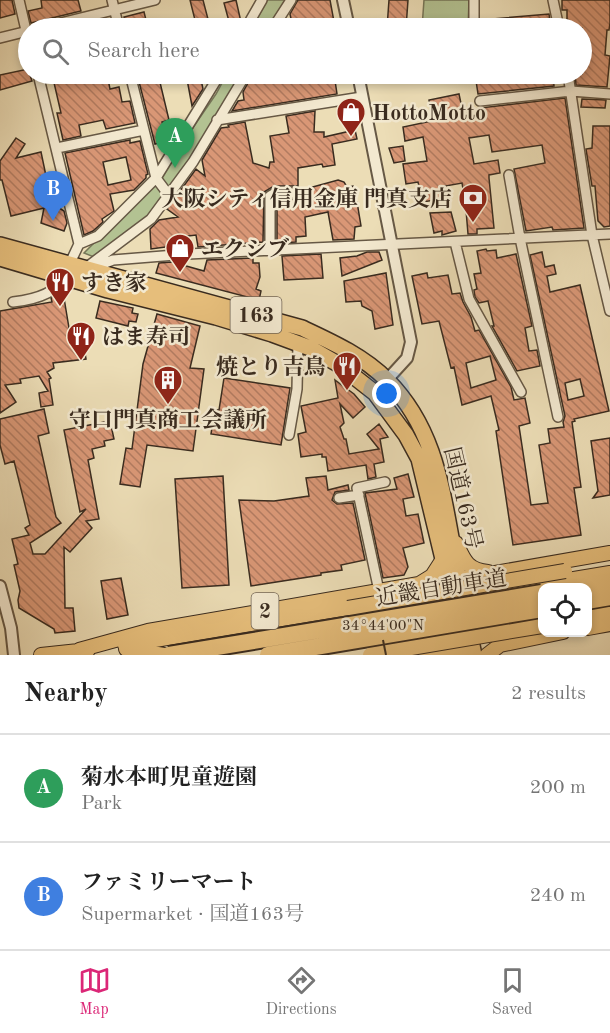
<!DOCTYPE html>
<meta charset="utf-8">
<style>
:root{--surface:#fff;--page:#f2f2f2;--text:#222;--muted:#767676;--line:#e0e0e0;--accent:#db2777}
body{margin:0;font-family:"Old Standard TT","Noto Serif JP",serif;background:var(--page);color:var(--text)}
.controls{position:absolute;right:18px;bottom:18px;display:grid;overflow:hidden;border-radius:12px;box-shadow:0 3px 9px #0003}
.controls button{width:54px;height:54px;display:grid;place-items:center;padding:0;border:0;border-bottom:2px solid var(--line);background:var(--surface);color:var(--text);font:30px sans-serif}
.you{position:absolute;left:387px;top:394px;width:21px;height:21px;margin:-15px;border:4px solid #fff;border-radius:50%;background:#1a73e8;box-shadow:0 0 0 9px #1a73e833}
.badge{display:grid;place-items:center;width:39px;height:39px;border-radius:50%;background:var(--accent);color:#fff;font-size:20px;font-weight:700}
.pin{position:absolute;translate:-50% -50px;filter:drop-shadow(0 2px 3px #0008)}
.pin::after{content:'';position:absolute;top:32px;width:21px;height:18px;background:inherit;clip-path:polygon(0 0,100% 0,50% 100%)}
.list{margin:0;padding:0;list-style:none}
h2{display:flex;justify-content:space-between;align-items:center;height:78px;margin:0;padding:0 24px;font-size:26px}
h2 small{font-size:20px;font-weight:400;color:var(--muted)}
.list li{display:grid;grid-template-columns:39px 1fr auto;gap:18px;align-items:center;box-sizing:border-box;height:108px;padding:0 24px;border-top:2px solid var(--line)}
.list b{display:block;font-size:22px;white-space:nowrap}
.list p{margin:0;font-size:20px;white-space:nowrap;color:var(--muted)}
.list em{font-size:20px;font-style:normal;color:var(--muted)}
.icon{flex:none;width:33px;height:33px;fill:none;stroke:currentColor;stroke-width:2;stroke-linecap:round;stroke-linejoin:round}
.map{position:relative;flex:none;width:610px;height:655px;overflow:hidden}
.search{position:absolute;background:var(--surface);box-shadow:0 3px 9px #0003;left:18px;right:18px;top:18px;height:66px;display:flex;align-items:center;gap:15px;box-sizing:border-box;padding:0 21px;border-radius:33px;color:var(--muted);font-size:22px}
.sheet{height:294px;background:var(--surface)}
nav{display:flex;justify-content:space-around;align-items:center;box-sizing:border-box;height:84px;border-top:2px solid var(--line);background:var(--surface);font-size:16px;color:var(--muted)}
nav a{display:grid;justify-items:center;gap:3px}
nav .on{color:var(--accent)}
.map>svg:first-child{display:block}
</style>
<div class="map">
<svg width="610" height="655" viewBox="0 0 610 655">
<defs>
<pattern id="building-back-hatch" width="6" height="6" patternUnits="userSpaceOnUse" patternTransform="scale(1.5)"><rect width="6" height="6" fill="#d99776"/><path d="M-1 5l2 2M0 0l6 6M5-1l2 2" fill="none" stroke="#b17b60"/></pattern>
</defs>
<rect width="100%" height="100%" fill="#ecddb6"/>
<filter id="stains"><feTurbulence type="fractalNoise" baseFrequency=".00333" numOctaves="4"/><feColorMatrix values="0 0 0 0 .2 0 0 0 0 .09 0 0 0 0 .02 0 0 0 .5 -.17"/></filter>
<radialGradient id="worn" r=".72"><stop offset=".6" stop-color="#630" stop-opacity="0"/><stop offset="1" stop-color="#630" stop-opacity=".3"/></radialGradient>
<path fill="#b3c292" stroke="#767658" stroke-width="1.5" d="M267,0H286L268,28H252Z
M424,0H469L468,28H422Z
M227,74H241L191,158L148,217L94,257L84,253L157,180L216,94Z"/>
<path fill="url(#building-back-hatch)" stroke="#392b1f" stroke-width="1.5" fill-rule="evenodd" d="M0,0H12L15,14L0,18Z
M41,0H78L81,11L31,23L28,11L42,8Z
M190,0H203L209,23L224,19L226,28H197Z
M236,0L241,22L230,25L224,3Z
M298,0H330L335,27L293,28L290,14Z
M389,0H408L406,28H387Z
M562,0H610V23L609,30H607L605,55L610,56L607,87L576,85L575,74H582V28H567V10H562Z
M144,12L148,28H127L124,17Z
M549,14L551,28H481V20Z
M28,69L32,81L0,90V75Z
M52,74H107L110,89L119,87L122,102L130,101L135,123L106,129L103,120L79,125L81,136L63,140L57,113H61Z
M137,74H158L169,120L162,122L167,141L155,144Z
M186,74H200L203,89L192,106Z
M253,74H292V76L334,74L337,94L232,111L238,101L244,100L243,92Z
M475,74H553L554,86L478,94Z
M459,94L463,113L481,110L480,108L565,98L584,228L553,230L552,227L526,231L514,169L545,163L542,145L492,152L489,135L469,138L474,164L498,160L500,173L489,175V178L494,228L477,229V234H468L466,210H473L472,194L464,195L462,183L445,186L447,198L423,202L418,182L406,184L403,164L427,161L423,137L405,141L403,127L432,121L429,100Z
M582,99L606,100L605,108L581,107Z
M315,111L314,132H324V137L355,130L357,139L332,144L335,165L323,167L322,164L298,168V186H274L264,192L263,242L198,247L196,235L180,237V245L151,249L150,229L159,220L178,217L167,209L196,169L205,176L202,160L221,128L229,127L228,125L245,122L253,163L269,168L270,162H274L270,136L289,133L286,116Z
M593,126H610V226L604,227L598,221L595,186H592L586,149L592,148Z
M16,138L25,144L16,158L41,152L50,195H53L56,206L64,211L67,223L64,231L41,223L44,208L11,216L2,180H0V161Z
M130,140V143L140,141L148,174L146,175V178L134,190L110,194L114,211L102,219L103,222L93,231L84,235L65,153ZM126,157L131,180L108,185L103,162Z
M403,146L405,161L394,163L389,148Z
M338,180L344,182L347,187L353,186L355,202H357L361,226L355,227L354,239L333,240L328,212L305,217L306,236L296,237V242L277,243V200L308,199L312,194L309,188Z
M451,212L456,231L442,235V231L434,233L430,213Z
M486,249L487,251L496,250L497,258L516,254L532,326L525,328L529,351L537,350L540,366L517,371L492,326H494L488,301L479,303L475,297L474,290L477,289L474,274L481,273L477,251Z
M367,252H379L382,260L342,276L340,258L357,256Z
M542,252L545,267L554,265L556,274L547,276L550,292L580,285L609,411L574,419L575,421L572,422L581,487L574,488L581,535L513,545L496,431L499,430L491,396L462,405L454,367L451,368L439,321L422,324L412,276L427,273L428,278L448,275L452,294L460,293L463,302L471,317L475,331L479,330L511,387L514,400L525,398L530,423L519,426L531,505L548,503L539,445L550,443L548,429L564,427L563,422L565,416L530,255ZM490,356L496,380L471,388L466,363ZM580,379L584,396L568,400L565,383Z
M321,254L323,278L284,280L282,256Z
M253,258V263H259L260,277L256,289L261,291L259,300L156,273L159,263L172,262L204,271L207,260Z
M386,273L393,325L375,329L372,311L362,306L361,301L346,302L344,281Z
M63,292L69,328L81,326L86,359L53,363L54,368L47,372L51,378L49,379L53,405L41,407L39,393L48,391L39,376L20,379L21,383L5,385L16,402L0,413V311L52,302L51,298Z
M100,301L133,308L132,313L138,314L136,322L129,321L128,326L96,318Z
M157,314L200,326L190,368L204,369L193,451L147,445L140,487L120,484L126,448L132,449L143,364Z
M224,378L290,388L281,445L211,434L215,410H219Z
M335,380L354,394L365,407L353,418L340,404L344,423L340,427L344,439H346L349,454L379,449L367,434L379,424L388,437L380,439L384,462L374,464L376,477L368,479L366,465L328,471L326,457H322V454L301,457L298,434L306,432L301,406L338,398Z
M44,409L49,433L38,436L56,517L61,523L30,543L33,554H45L86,509L80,512L64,430L110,421L114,439L104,441L105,446L92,449L94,458L88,460L99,519L86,521L92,528L70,552L64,547L65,608H73L75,631L55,633L54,629L19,608L18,600L20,591L14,565L18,564L12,539L29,535L25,528L30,525L14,461L5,464L0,445V419Z
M610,438V495L593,498L598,491L591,441Z
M408,474L414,497L403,499L406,516L418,514L424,543L403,548L408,567L404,575L383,578L365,493L397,489L394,478Z
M223,476L229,585L182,588L175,479Z
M326,476L328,490L348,485L349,490L335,492L332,500L337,504L353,503L365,560L341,565L342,570L321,573V575L251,586L239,500L274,501L309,496L306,478Z
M121,578L128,615L107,619L101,581Z"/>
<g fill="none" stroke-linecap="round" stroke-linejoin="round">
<g stroke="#665845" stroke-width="12">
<path id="minor" d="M19,0L28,39
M112,0L119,28
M553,0L559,28
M40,28L155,0
M246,28L262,0
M273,28L291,0
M474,28V0
M0,38L28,31
M38,74L79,244
M130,74L156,178L168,194
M568,74L592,235L610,311
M480,101L571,91L610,94
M217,120L362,97
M57,148L144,130
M509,175L520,238L558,417
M455,242L469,299L521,392
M270,251V196L275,193H305
M70,263L79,244L98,236L156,178L220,74
M87,267L151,219L193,162L246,74
M90,269L113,260L188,254L610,234
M13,302C32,300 56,294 66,276
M289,435L297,389L298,343
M339,498L359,495
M379,591L357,488L385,482"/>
</g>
<g stroke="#665845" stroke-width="14">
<path id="tertiary" d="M343,0L349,28
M358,74L411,342L407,358L375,393
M0,586L11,628L14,655"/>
</g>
<g stroke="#392b1f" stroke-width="16">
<path id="primary" d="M456,543C464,560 467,570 488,572
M449,581L610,553
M453,599L610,573
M588,618L610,614
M588,628L610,624
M125,645L348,608
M126,649L164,655
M79,650L148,631L419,584L432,576L443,559
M41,655L88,650
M426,655L468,648
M487,655L500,645L563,632"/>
</g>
<g stroke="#392b1f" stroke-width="18">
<path id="trunk" d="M0,245L302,328C332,342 363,356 387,380C433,426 441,483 452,543C459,580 466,618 474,655
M0,258L108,290L216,317L272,334L310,348L338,364L375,393L406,435L419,459L443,559L461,655"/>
</g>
<g stroke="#392b1f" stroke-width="20">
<path id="motorway" d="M573,588L610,581
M588,601L610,597"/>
</g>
<use href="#minor" stroke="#f3e9d0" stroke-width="9"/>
<use href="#tertiary" stroke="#f3e9d0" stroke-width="10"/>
<use href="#primary" stroke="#e6be7b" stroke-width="14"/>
<use href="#trunk" stroke="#e6be7b" stroke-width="15"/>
<use href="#motorway" stroke="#e6be7b" stroke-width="16"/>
<g stroke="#392b1f" stroke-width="16" stroke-linecap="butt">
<path id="primary-bridge" d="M348,608L565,571
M370,655L542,626"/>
</g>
<g stroke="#392b1f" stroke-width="20" stroke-linecap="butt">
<path id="motorway-bridge" d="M169,655L542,593
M268,655L542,609"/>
</g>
<use href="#primary-bridge" stroke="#e6be7b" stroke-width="14"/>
<use href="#motorway-bridge" stroke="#e6be7b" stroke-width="16"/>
</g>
<path fill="none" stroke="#392b1f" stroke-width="2" d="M383,640L386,655"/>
<defs>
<g id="shop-pin" transform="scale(1.5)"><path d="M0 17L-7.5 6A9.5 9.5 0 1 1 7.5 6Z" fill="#8f2418" stroke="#f3e9d0"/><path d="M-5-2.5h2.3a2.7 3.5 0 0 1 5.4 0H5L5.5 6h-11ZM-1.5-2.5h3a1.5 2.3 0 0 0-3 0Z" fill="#fff"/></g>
<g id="bank-pin" transform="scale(1.5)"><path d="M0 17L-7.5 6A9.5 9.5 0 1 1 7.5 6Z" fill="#8f2418" stroke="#f3e9d0"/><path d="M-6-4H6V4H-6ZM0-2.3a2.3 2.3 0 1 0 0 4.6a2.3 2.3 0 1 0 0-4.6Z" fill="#fff"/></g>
<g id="restaurant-pin" transform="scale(1.5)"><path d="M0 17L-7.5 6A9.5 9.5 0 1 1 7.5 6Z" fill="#8f2418" stroke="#f3e9d0"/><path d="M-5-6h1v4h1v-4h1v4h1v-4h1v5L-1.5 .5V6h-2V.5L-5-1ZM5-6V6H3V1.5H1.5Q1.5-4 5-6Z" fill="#fff"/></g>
<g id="building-pin" transform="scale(1.5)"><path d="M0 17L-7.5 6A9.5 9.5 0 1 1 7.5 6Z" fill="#8f2418" stroke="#f3e9d0"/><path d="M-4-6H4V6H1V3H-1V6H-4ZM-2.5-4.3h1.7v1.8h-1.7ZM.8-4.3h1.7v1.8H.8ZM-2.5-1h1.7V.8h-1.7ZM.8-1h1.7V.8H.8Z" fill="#fff"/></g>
</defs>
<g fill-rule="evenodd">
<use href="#shop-pin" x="351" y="112"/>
<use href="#bank-pin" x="473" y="198"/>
<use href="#shop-pin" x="180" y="248"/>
<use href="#restaurant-pin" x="60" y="282"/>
<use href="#restaurant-pin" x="81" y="336"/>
<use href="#restaurant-pin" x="347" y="366"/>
<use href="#building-pin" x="168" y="380"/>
</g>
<g text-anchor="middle" stroke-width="5" stroke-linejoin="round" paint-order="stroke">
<g fill="#f3e9d0" stroke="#716454" stroke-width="1.5">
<rect x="230.5" y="297" width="51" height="36" rx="4.5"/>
<rect x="251.5" y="593" width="27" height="36" rx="4.5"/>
</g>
<g font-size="21" font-weight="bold" fill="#392b1f">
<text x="256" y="322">163</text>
<text x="265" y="618">2</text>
</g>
<g font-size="22" font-weight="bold" fill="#392b1f" stroke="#f3e9d0" text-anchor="start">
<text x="372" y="120">HottoMotto</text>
<text x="452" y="206" text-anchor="end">大阪シティ信用金庫 門真支店</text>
<text x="201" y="256">エクシブ</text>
<text x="81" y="290">すき家</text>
<text x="102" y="344">はま寿司</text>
<text x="326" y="374" text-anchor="end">焼とり吉鳥</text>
<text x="168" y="427" text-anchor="middle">守口門真商工会議所</text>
</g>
<g font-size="22" fill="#392b1f" stroke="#f3e9d0">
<text transform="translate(464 498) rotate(77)" y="8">国道163号</text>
<text transform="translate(441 587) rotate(-9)" y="8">近畿自動車道</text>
</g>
</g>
<g font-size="15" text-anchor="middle" fill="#392b1f" stroke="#f3e9d0" stroke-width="5" stroke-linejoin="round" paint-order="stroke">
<text x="383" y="630">34°44'00"N</text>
</g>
<rect width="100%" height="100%" filter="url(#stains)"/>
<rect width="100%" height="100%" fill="url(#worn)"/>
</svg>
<div class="controls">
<button><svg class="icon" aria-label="locate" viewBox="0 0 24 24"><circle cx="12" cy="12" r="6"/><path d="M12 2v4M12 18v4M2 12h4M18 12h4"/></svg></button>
</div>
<div class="you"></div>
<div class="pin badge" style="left:175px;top:168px;background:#2e9e5b">A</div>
<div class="pin badge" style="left:53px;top:221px;background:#3f7fe0">B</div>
<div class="search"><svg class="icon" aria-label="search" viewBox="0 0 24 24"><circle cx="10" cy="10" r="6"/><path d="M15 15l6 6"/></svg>Search here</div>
</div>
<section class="sheet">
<h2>Nearby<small>2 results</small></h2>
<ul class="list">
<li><span class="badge" style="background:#2e9e5b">A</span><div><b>菊水本町児童遊園</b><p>Park</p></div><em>200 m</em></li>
<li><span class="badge" style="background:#3f7fe0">B</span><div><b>ファミリーマート</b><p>Supermarket · 国道163号</p></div><em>240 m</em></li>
</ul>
</section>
<nav>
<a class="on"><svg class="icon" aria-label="map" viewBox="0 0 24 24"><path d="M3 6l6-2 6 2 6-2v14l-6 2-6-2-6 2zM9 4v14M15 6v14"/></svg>Map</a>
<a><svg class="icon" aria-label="directions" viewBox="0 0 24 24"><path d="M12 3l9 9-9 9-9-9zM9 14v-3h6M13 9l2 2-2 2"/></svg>Directions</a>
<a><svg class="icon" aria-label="saved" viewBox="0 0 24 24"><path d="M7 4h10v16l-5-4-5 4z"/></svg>Saved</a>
</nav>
